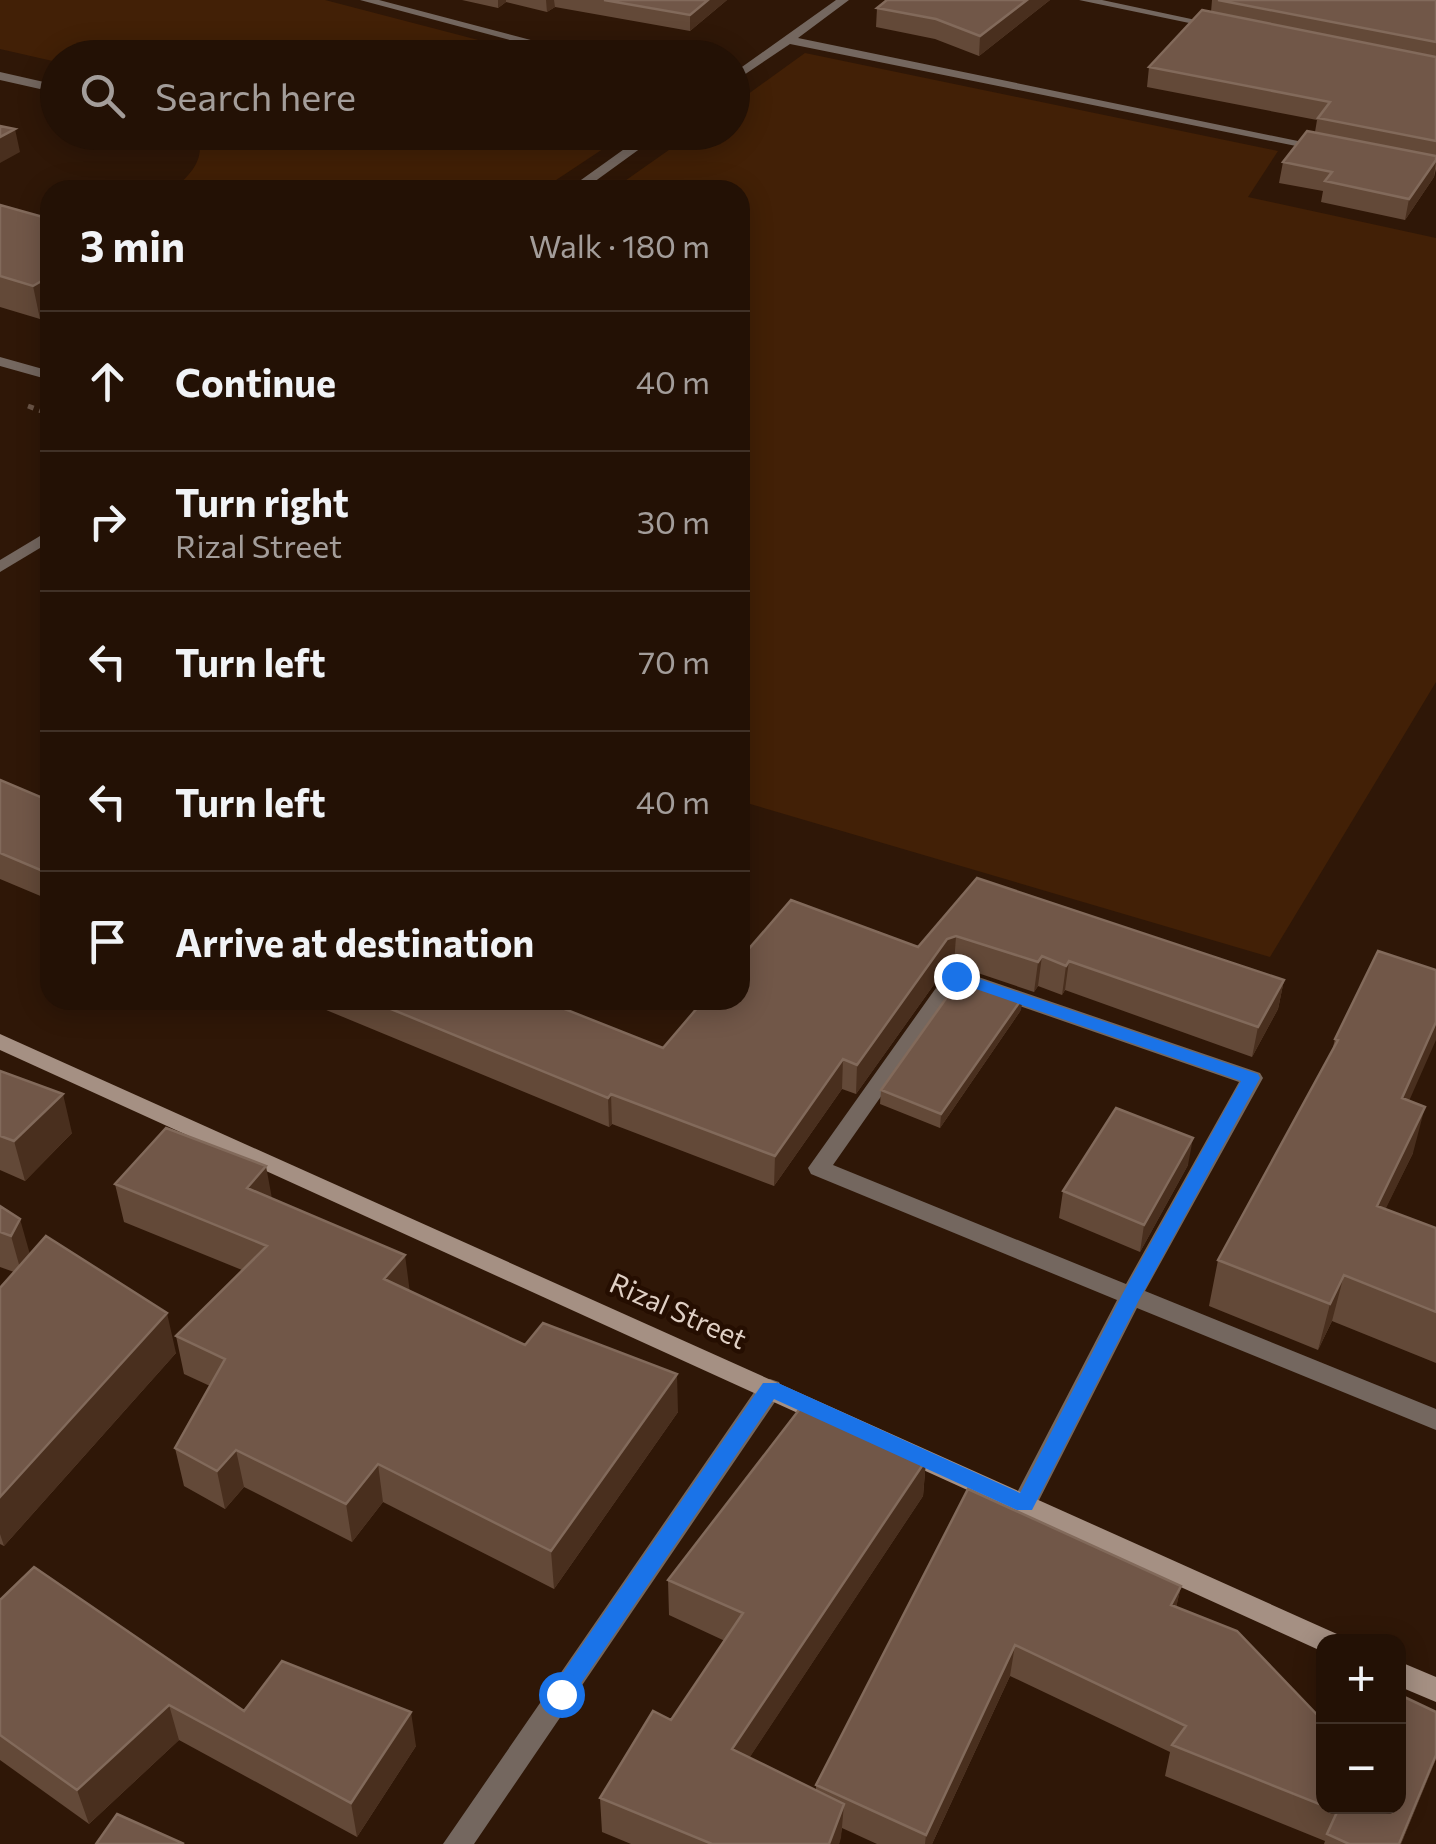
<!DOCTYPE html>
<meta charset="utf-8">
<style>
:root{--surface:#231105;--page:#2b1a0f;--text:#f1f3f6;--muted:#a39d9a;--line:#403127}
body{margin:0;font-family:Commissioner,sans-serif;background:var(--page);color:var(--text)}
.controls{position:absolute;right:30px;bottom:30px;display:grid;overflow:hidden;border-radius:20px;box-shadow:0 5px 25px #0003}
.controls button{width:90px;height:90px;display:grid;place-items:center;padding:0;border:0;border-bottom:2px solid var(--line);background:var(--surface);color:var(--text);font:50px sans-serif}
.stop{position:absolute;width:30px;height:30px;margin:-22px;border:8px solid #1a73e8;border-radius:50%;background:#fff}
.stop.end{background:#1a73e8;border-color:#fff;box-shadow:0 2px 10px #0008}
.list{margin:0;padding:0;list-style:none}
h2{display:flex;justify-content:space-between;align-items:center;height:130px;margin:0;padding:0 40px;font-size:42px}
h2 small{font-size:32px;font-weight:400;color:var(--muted)}
.list li{display:grid;grid-template-columns:65px 1fr auto;gap:30px;align-items:center;box-sizing:border-box;height:140px;padding:0 40px;border-top:2px solid var(--line)}
.list b{display:block;font-size:38px;white-space:nowrap}
.list p{margin:0;font-size:32px;white-space:nowrap;color:var(--muted)}
.list em{font-size:32px;font-style:normal;color:var(--muted)}
.icon{flex:none;width:55px;height:55px;fill:none;stroke:currentColor;stroke-width:2;stroke-linecap:round;stroke-linejoin:round}
.map{position:relative;flex:none;width:1436px;height:1844px;overflow:hidden}
.search{position:absolute;background:var(--surface);box-shadow:0 5px 25px #0003;left:40px;top:40px;width:710px;height:110px;display:flex;align-items:center;gap:25px;box-sizing:border-box;padding:0 35px;border-radius:55px;color:var(--muted);font-size:38px}
.panel{position:absolute;background:var(--surface);box-shadow:0 5px 25px #0003;left:40px;top:180px;width:710px;height:830px;border-radius:30px}
.map>svg:first-child{display:block}
</style>
<div class="map">
<svg width="1436" height="1844" viewBox="0 0 1436 1844">
<rect width="100%" height="100%" fill="#2f1707"/>
<path fill="#422006" d="M0,0H325L543,57L58,58L57,62L0,49Z
M805,53L1278,151L1248,197L1436,238V682L1270,957L740,801V190H612L693,133L732,132L733,105Z
M196,133H627L541,190H172C190,176 208,157 196,133Z"/>
<g fill="none" stroke-linecap="round" stroke-linejoin="round">
<path stroke="#6a5446" stroke-width="5" stroke-dasharray="6 6" stroke-linecap="butt" d="M28,406L50,414"/>
<path fill="#74675f" fill-rule="evenodd" d="M0,72L44,82L46,85L40,89L0,80Z
M0,357L50,371V380L0,366Z
M955,969L1260,1073L1263,1078L1145,1291L1436,1409V1430L1137,1308L1033,1512L1024,1515L1015,1512L1011,1504L1117,1300L811,1174L808,1168L948,971ZM959,985L1239,1082L1126,1284L833,1165Z"/>
<path fill="#74675f" fill-rule="evenodd" d="M360,0H379L599,58H577Z
M836,0H849L798,38L1327,147L1321,151L790,44L732,83V74Z
M1079,0H1102L1224,26L1218,29Z
M648,132H663L583,190H567Z
M50,530V542L0,572V560Z
M770,1379L779,1382L782,1389L779,1396L474,1844H443L761,1382Z"/>
<path fill="#a59083" fill-rule="evenodd" d="M0,1034L1337,1634L1341,1642H1324V1652L1319,1650L0,1050Z
M1398,1661L1436,1677V1702L1398,1686Z"/>
</g>
<path fill="#634938" d="M462,0H727L690,31L555,7L547,12L506,2L498,8Z
M1050,0L979,56L935,39L876,27L877,8Z
M1212,0H1436V169L1434,177L1405,220L1321,202L1323,191L1279,183L1283,162L1315,132L1317,120L1147,87L1149,67L1211,12Z
M0,205L50,219V313L40,319L0,307Z
M0,780L50,801V900L0,879Z
M977,878L1284,980L1278,1009L1252,1057L1065,990L1062,995L1038,986L1034,992L954,965L945,969L856,1094L842,1089L774,1186L612,1124L609,1127L302,1000H542L663,1048L918,947Z
M1378,951L1409,1101L1413,1153L1385,1209L1436,1228V1363L1332,1321L1318,1350L1209,1306L1218,1260L1332,1051L1335,1039Z
M1021,1010L940,1128L880,1104L881,1090Z
M0,1071L72,1133L25,1181L0,1170Z
M1188,1165L1140,1252L1059,1218L1063,1191Z
M115,1184L272,1198L409,1291L525,1345L678,1412L554,1589L383,1502L352,1542L244,1487L225,1509L184,1486L175,1448L210,1386L184,1374L176,1336L242,1270L124,1222Z
M0,1206L30,1254L176,1353L4,1546L0,1544V1288L14,1272L0,1267Z
M926,1460L923,1496L749,1758L816,1790V1785L968,1489L1181,1586L1176,1607L1324,1806L1436,1712V1759L1401,1844H1324L1325,1841L1165,1776L1170,1752L1010,1676L932,1844H877L842,1828L839,1844H631L602,1832L600,1798L671,1720L725,1641L669,1615L668,1580Z
M0,1600L244,1711L416,1746L357,1837L179,1740L89,1824L0,1760Z"/>
<path fill="#492f1e" d="M498,0H506V2L498,8Z
M546,0H554L555,7L547,12Z
M708,0H727L690,31V15Z
M1027,0H1050L979,56L980,36Z
M15,129L20,152L0,163V137Z
M1436,160L1434,177L1405,220L1409,199Z
M50,276V313L40,319L33,286Z
M956,936L954,965L945,969L856,1094L857,1065L947,939Z
M1042,956L1038,986L1034,992L1038,962Z
M1069,961L1065,990L1062,995L1066,966Z
M1284,980L1278,1009L1252,1057L1258,1027Z
M1023,997L1021,1010L940,1128L941,1114Z
M1436,1022V1040L1390,1144L1402,1098Z
M843,1059L842,1089L774,1186L775,1156Z
M63,1094L72,1133L25,1181L14,1141Z
M611,1094L612,1124L609,1127L608,1098Z
M1425,1107L1413,1153L1365,1251L1377,1206Z
M1193,1138L1188,1165L1140,1252L1144,1225Z
M266,1166L273,1204L247,1188Z
M20,1219L31,1258L22,1275L11,1236Z
M405,1255L410,1293L384,1279Z
M1344,1275L1332,1321L1318,1350L1330,1304Z
M167,1313L176,1353L4,1546L0,1534V1497Z
M677,1374L678,1412L554,1589L551,1551Z
M236,1450L244,1487L225,1509L217,1471Z
M926,1460L923,1496L732,1784V1749Z
M378,1464L383,1502L352,1542L346,1504Z
M1181,1586L1174,1617L1171,1605Z
M1015,1645L1010,1676L932,1844H925L926,1835Z
M169,1705L179,1740L89,1824L77,1790Z
M411,1712L416,1746L357,1837L351,1803Z
M1436,1755V1759L1401,1844H1399Z
M844,1804L841,1838L839,1844H829Z"/>
<path fill="#715748" stroke="#826a5b" stroke-width="2.5" d="M604,0H708L690,15Z
M887,0H1027L980,36L936,19L877,8Z
M1218,0H1436V42Z
M1202,10L1436,57V141L1318,118L1330,102L1149,67Z
M0,126L15,129L0,137Z
M1307,131L1436,156V160L1409,199L1325,181L1332,172L1283,162Z
M0,205L50,219V276L33,286L0,276Z
M0,780L50,801V874L0,853Z
M977,878L1284,980L1258,1027L1069,961L1066,966L1042,956L1038,962L956,936L947,939L857,1065L843,1059L775,1156L611,1094L608,1098L369,1000H542L663,1048L704,1000H740V959L791,900L918,947Z
M1378,951L1436,970V1022L1402,1098L1425,1107L1377,1206L1436,1228V1312L1344,1275L1330,1304L1218,1260L1338,1040L1335,1039Z
M962,976L1023,997L941,1114L881,1090Z
M0,1071L63,1094L14,1141L0,1136Z
M1116,1108L1193,1138L1144,1225L1063,1191Z
M166,1128L266,1166L247,1188L405,1255L384,1279L525,1345L543,1323L677,1374L551,1551L378,1464L346,1504L236,1450L217,1471L175,1448L225,1359L176,1336L267,1246L115,1184Z
M0,1206L20,1219L11,1236L0,1232Z
M46,1236L167,1313L0,1497V1288Z
M802,1406L926,1460L732,1749L844,1804L829,1844H712L600,1798L653,1711L671,1720L743,1613L668,1580Z
M968,1489L1181,1586L1171,1605L1237,1631L1324,1722V1806L1172,1745L1186,1726L1015,1645L926,1835L816,1785Z
M34,1567L244,1711L282,1661L411,1712L351,1803L169,1705L77,1790L0,1735V1600Z
M1398,1694L1436,1712V1755L1399,1844H1349L1327,1834L1337,1812L1324,1806H1398Z
M117,1814L184,1844H96Z"/>
<path fill="#1a73e8" d="M956,971L1258,1074L1260,1078L1139,1300L1032,1510H1017L774,1399L569,1701H553L550,1694L553,1687L763,1383H778L1020,1493L1123,1293L1241,1081L950,980V972Z"/>
<g text-anchor="middle" stroke-width="9" stroke-linejoin="round" paint-order="stroke">
<g font-size="28" fill="#dfcfc4" stroke="#250e01">
<text transform="translate(678 1311) rotate(24)" y="10">Rizal Street</text>
</g>
</g>
</svg>
<div class="controls">
<button>+</button>
<button>−</button>
</div>
<div class="stop" style="left:561px;top:1694px"></div>
<div class="stop end" style="left:956px;top:976px"></div>
<div class="search"><svg class="icon" aria-label="search" viewBox="0 0 24 24"><circle cx="10" cy="10" r="6"/><path d="M15 15l6 6"/></svg>Search here</div>
<section class="panel">
<h2>3 min<small>Walk · 180 m</small></h2>
<ul class="list">
<li><svg class="icon" aria-label="ahead" viewBox="0 0 24 24"><path d="M12 20V5M6 11l6-6 6 6"/></svg><div><b>Continue</b></div><em>40 m</em></li>
<li><svg class="icon" aria-label="right" viewBox="0 0 24 24"><path d="M7 20v-9h11M14 6l5 5-5 5"/></svg><div><b>Turn right</b><p>Rizal Street</p></div><em>30 m</em></li>
<li><svg class="icon" aria-label="left" viewBox="0 0 24 24"><path d="M17 20v-9H6M10 6l-5 5 5 5"/></svg><div><b>Turn left</b></div><em>70 m</em></li>
<li><svg class="icon" aria-label="left" viewBox="0 0 24 24"><path d="M17 20v-9H6M10 6l-5 5 5 5"/></svg><div><b>Turn left</b></div><em>40 m</em></li>
<li><svg class="icon" aria-label="arrive" viewBox="0 0 24 24"><path d="M6 21V4h12l-3 4 3 4H6"/></svg><div><b>Arrive at destination</b></div></li>
</ul>
</section>
</div>
